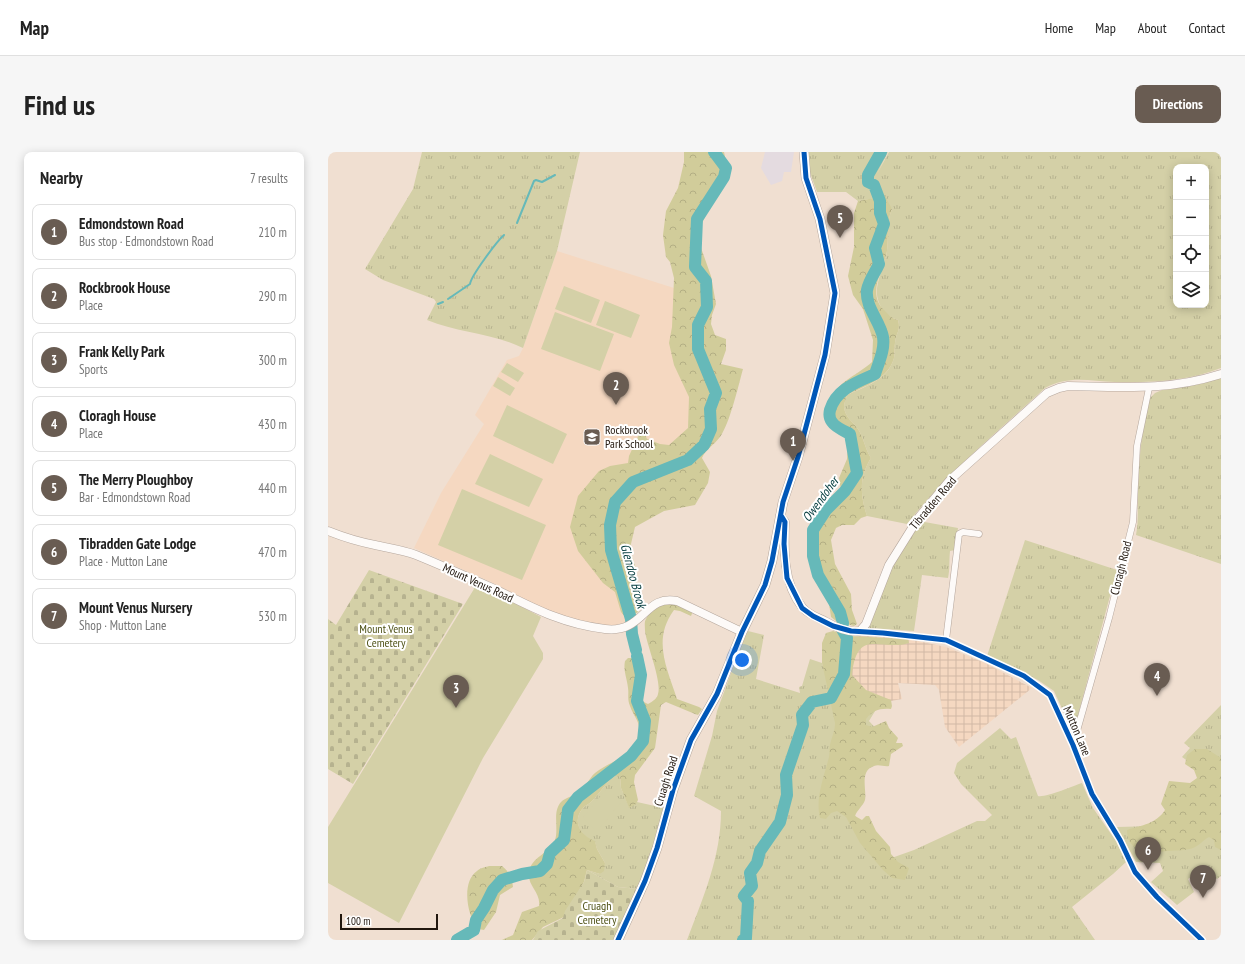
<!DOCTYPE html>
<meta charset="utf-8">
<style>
:root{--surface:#fff;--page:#f6f6f6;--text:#222;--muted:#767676;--line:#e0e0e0;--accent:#695c52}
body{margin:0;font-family:"PT Sans Narrow",sans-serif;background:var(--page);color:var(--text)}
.controls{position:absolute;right:12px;top:12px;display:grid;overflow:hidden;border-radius:8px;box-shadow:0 2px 10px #0003}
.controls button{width:36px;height:36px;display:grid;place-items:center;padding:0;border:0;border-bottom:1px solid var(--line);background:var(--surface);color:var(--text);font:20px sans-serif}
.scale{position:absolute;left:12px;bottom:10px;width:98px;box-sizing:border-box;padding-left:4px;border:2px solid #21160d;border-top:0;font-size:11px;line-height:14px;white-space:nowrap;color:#21160d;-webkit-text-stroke:3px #fff;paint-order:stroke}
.you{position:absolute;left:414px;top:508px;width:14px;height:14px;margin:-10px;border:3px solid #fff;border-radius:50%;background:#1a73e8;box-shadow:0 0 0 6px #1a73e833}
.badge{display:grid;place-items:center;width:26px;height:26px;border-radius:50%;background:var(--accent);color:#fff;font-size:13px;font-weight:700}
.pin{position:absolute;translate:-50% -33px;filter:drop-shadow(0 1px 2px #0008)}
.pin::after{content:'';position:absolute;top:21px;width:14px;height:12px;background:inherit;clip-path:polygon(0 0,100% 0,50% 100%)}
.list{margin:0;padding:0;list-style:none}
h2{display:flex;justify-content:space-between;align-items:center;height:52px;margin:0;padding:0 16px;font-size:17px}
h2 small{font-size:13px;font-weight:400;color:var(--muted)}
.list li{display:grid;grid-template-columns:26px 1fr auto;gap:12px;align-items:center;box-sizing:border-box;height:56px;margin:0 8px 8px;padding:0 8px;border:1px solid var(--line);border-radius:8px}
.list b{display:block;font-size:15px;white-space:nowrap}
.list p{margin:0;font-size:13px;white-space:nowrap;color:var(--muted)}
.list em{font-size:13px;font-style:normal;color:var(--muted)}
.icon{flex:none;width:22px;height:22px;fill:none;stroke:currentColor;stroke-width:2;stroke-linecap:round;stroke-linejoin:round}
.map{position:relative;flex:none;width:893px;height:788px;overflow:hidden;border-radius:8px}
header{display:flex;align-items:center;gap:24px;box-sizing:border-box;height:56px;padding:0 20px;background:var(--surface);border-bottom:1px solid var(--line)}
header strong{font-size:19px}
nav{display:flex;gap:22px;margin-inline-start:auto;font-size:14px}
.intro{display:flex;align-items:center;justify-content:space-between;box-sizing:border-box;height:96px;padding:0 24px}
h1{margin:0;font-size:28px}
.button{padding:10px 18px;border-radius:8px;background:var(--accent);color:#fff;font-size:14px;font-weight:700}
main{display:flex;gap:24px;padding:0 24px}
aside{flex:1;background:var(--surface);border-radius:8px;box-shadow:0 2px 10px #0003}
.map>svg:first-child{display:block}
</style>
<header>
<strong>Map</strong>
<nav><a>Home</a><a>Map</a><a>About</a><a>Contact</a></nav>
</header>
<div class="intro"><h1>Find us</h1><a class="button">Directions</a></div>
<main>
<aside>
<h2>Nearby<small>7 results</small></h2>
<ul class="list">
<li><span class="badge">1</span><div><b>Edmondstown Road</b><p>Bus stop · Edmondstown Road</p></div><em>210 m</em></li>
<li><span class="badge">2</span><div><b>Rockbrook House</b><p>Place</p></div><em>290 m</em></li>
<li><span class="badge">3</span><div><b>Frank Kelly Park</b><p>Sports</p></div><em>300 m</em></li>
<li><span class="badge">4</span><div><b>Cloragh House</b><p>Place</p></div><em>430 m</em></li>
<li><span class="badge">5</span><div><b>The Merry Ploughboy</b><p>Bar · Edmondstown Road</p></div><em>440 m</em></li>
<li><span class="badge">6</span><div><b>Tibradden Gate Lodge</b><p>Place · Mutton Lane</p></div><em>470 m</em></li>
<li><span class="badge">7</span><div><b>Mount Venus Nursery</b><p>Shop · Mutton Lane</p></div><em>530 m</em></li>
</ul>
</aside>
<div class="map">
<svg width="893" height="788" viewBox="0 0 893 788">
<defs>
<pattern id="industrial-grid" width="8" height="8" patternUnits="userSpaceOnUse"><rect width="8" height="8" fill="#f5d8c1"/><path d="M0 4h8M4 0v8" fill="none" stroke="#d2b9a5"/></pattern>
<pattern id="grass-tufts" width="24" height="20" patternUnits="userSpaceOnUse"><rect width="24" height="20" fill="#d4d0a7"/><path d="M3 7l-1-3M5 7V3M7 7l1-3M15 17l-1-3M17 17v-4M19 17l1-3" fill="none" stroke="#b6b28f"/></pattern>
<pattern id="forest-crowns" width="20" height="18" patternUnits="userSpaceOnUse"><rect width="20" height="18" fill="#d1cc9a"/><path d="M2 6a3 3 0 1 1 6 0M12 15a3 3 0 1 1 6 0" fill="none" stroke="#b3ae84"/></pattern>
<pattern id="cemetery-stones" width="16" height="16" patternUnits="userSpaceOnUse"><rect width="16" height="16" fill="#d4d0a7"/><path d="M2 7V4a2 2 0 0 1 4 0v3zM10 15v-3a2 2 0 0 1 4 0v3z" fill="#b6b28f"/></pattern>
</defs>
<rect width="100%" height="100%" fill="#f0dfd1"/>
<path fill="#e4dbe0" d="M437,0H466L463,20H456L454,29L443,33L433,16Z"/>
<path fill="url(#industrial-grid)" d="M536,483L580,487L618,495L657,511L704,536L631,595L617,575L611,538L607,533L570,531L574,547L519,557V486Z"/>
<path fill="#f5d8c1" d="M229,99L346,136L370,173L382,257L305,330L298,451L303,467L290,473H273L242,466L205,453L163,430L86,396L113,341L156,272L147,263L179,208L191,204L195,196Z"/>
<path fill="url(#grass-tufts)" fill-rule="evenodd" d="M94,0H252L229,99L195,196C165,181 130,181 99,168L108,150L106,147L55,128L37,117L85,37Z
M481,0H560L549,22L561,0H893V216C860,229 822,231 787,230C761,229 741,223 717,236C669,280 619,321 579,372L539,364C532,343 531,325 543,306C537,297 536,286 530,277C525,270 517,265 516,255C516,251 518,247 519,243C536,235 560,228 566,206C567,201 566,196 567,191C568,180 573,179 570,168C564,166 561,164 557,160C539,140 556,120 559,99C561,84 558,71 564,57L548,46L530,49L518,40H489L481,18ZM848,15H878V153H848Z
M893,226V412L808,383C811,367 809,353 810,337C811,307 814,275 821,247L827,241L834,238L863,234Z
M591,369L630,376L627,398L622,399C621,409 622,417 620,426L594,423L586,479L541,476L559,425Z
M697,388L789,418L746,578L743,576L726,539L710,528L659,504Z
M420,479L436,483L428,527L472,541L471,535L474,534L482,507L494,511L500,531V542L552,551L541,569L565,595L529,616L521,656L534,672L555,709L586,698L649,669H657L664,663L633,632L626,621L629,611L672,576L683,587L688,585L710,644C717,646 745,634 754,631L765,656L788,689L798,710L785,722L744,755L767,788H359C375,746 393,705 393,659L366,644L384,584L389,559L416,486Z
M893,553V724L889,727L875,717L860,727L866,740L849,753L823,730L835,719L832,711L808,710L789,675L827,674L882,625L854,605L862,596L856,591Z
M287,624H292L293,636L301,655L309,650L336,656L325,697L310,737L290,735L259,718L272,722L277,711L269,697L267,690C252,684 243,668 256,655C258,653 261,652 264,649C272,641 277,631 287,624Z"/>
<path fill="url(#forest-crowns)" d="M356,0H396L401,23L379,60L371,78L372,93L383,124L388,152L384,163L383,172L387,183L398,187V198L393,212L415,217C410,235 402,271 392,285C386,293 378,297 374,306L382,320L380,331L367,353L336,359L307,375L302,396L308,417L310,460L299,467L293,460L287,440L275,431L250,399L242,375L250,344L271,319L282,314L300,311L301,304L312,280H316L319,287L332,292L341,293L360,276L361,245L346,213L341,191L344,175L346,126L342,110L338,105L335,83L338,59L350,36L356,10Z
M557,44L564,57C558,71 561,84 559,99C556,117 539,140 555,157C560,162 563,166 570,168C573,179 568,180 567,191C566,196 567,201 566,206C560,228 536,234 519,243C518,247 516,251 516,255C517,265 525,270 530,277C536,286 537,297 543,306C531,325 532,343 539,364L533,366L526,373H514L508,376L503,388L507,412L523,442L524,458L529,472L526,474L508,469L503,465L498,431L484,407L481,397V387L486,366L493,357L505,350L513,339L511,326L519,307L520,283C514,279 506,278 501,272C498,268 499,262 500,257C502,253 502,249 504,245C511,229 531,222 544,210L545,188L535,157L525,143L520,124L526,95V61L530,49Z
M342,450L365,459L363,464L352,459L346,458C324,488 339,516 349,547L371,555L374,557L370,563L367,562L338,550L333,553L327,596L307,623L306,630L310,648L308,652L301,656L293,636L292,624H287C277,631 272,641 264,649C261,652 258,653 256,655C243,668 252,684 267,689L269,697L277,711L276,719L272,722L259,718L256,730L236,765L215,775L204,788H174L185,783L194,760L211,754C213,740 199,734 201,720C203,705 221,702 227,688C231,676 224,660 233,650C238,645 246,644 252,640C258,635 261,626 267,621C280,610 303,606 309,587C315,571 307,568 302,554C299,547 301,542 300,536C299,526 295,519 297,509L300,506H307L310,509L312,541L314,549L320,552C325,549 329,547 330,542C334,529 319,494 317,479C317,475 316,470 318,467C322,458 334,453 342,450Z
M505,479L522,484L580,487L581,491C553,500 529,474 524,523L538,538L563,548L564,554L563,557C552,556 545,558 538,567V573L544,575L558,569L561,576L570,586L568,591H574L575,594L563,602L561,614C556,615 551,612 546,614C531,619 539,638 537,648C535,654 529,658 527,664L534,668L538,664H541L548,679L562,695L563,702L570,710L581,716L577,728L564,726L555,718L532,691L518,665L509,659L503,661L498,667L492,666C487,646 496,625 501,605C502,600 501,594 503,589C505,582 507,578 507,571L494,511V491L498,481Z
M867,597H879L893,606V698L887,695L886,688L881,685C875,688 871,694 865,696C857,699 849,698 840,699C823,701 799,702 799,678C814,673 828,672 837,658L833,652L841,629L862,631L869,626L866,618L857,612L859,603Z
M161,714H174C181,720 184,725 185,735L172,743L168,760L156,778L150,777C139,764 133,730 149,719C152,716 158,715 161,714Z"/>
<path fill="url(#cemetery-stones)" d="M41,418L135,452L25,632L0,617V467L8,473Z
M259,718L290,735L310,737L286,788H205L210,779L235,766L237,759L256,730Z"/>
<path fill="#d4d0a7" d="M236,134L272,148L263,171L227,157Z
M277,149L312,163L303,186L268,173Z
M227,160L286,182L272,219L213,197Z
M179,211L196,221L190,230L173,220Z
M170,225L187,236L182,244L165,234Z
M179,253L239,282L225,312L165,284Z
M162,302L215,327L201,355L147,332Z
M134,337L218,373L194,428L110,393Z
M144,433L177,446L213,465L205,484L215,501V507L155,606L71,771L0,731V675L146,437Z
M278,637L294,649L271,677H266L255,666Z"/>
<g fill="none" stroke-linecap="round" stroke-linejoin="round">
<path stroke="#66b9b9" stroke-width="2" d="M189,71L206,29L208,28L214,30L227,23
M120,147L142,132C143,124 169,89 176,83
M110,152L115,150"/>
<path stroke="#66b9b9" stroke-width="12" d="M308,498L304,482L303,467L283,398L282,373L287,350L305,330L360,308L376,293L383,277L382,257L388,241L370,197V173L379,155L378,129L367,115L369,67L396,25L398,16L386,0
M129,788L146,778L148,768L156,756L165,738L174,728L194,722L212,719L219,712L222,701L236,688L240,658L250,645L303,604L315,589L317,569L309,549L313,523L309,504
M415,788L418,786L420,749L416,744L424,734L422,721L429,711L432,699L452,670L459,643L458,623L475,573L474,563L484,550L503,546L516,522L519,486L514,477L515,471L512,460L490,423L485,404V378L498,358L517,339L529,321L522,282C516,279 507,275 504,270C501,266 501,262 502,258C508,237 529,230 547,222C551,210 557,197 555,185C552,169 537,155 539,138C541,128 547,121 551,112L547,96L556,72L552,61V49L546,33L540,30V23L553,0"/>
<g stroke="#b5a79d" stroke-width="7">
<path id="minor" d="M532,479L618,488L696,524L722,543L745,593L764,642L792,688L807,720L829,745L874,788
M618,488L631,382L635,380L651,382
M745,593L781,466L805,370L809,294L821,236"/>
</g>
<g stroke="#b5a79d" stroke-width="9">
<path id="tertiary" d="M452,364L457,370C456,399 455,431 474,455C479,462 489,465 497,469C507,475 521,481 532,479L538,472L561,413L591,365L622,328L719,241L731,236L740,234C795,235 840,239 893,222
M0,379C15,385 31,390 47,393C60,396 75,398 88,403C115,414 142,426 169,438C205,456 235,472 277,477C316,482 316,442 349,449L414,480"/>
</g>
<g stroke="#b5a79d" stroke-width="10">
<path id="secondary" d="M290,788L317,729L329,696L345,638L363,588L389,542L414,480L437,433L444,409L455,350L470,305L497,203L507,141L492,67L478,26L476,0"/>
</g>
<use href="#minor" stroke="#fdfaf8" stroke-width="6"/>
<use href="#tertiary" stroke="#fdfaf8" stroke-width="8"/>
<use href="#secondary" stroke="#fdfaf8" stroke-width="9"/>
<g stroke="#fff" stroke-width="8">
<path id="cycleway" d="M454,365L457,370L456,392L459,426L474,456L485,464L505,474L523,479L555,481L618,488L696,524L722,543L745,593L764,642L792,688L807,720L829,745L874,788
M290,788L317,729L329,696L345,638L363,588L389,542L414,480L437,433L444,409L455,350L470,305L497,203L507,141L492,67L478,26L476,0"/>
</g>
<use href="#cycleway" stroke="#0057b8" stroke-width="5"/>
</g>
<defs>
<g id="school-square" transform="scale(0.9)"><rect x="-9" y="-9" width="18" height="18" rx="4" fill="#695c52" stroke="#fff"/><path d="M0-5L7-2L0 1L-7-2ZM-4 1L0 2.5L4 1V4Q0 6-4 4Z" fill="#fff"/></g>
</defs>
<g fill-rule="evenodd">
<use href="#school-square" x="264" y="285"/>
</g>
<g text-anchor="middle" stroke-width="4" stroke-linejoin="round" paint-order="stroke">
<g font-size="12" fill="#21160d" stroke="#fff" text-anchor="start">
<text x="277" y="282">Rockbrook<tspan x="277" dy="14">Park School</tspan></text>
</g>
<g font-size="12" fill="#21160d" stroke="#fff">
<text transform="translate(605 351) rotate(-50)" y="4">Tibradden Road</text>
<text transform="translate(793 416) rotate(-76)" y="4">Cloragh Road</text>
<text transform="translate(150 431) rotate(25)" y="4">Mount Venus Road</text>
<text transform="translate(749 579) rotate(67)" y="4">Mutton Lane</text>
<text transform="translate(338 629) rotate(-72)" y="4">Cruagh Road</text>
</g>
<g font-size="12" fill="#505318" stroke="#fff">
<text x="58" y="481">Mount Venus<tspan x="58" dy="14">Cemetery</tspan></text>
<text x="269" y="758">Cruagh<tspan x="269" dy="14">Cemetery</tspan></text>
</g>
<g font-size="13" font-style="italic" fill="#003a3c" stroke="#fff">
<text transform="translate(492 347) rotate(-54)" y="5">Owendoher</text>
<text transform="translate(306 424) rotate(75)" y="5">Glendoo Brook</text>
</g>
</g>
</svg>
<div class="controls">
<button>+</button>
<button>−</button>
<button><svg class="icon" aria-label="locate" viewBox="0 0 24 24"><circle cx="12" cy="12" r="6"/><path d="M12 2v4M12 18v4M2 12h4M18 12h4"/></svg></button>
<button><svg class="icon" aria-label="layers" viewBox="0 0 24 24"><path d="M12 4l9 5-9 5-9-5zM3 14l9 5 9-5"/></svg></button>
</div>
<div class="scale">100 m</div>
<div class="you"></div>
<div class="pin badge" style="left:465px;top:309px">1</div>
<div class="pin badge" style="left:288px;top:253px">2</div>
<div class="pin badge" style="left:128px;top:556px">3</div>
<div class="pin badge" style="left:829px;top:544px">4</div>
<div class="pin badge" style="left:512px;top:86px">5</div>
<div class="pin badge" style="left:820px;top:718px">6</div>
<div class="pin badge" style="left:875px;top:746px">7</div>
</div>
</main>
